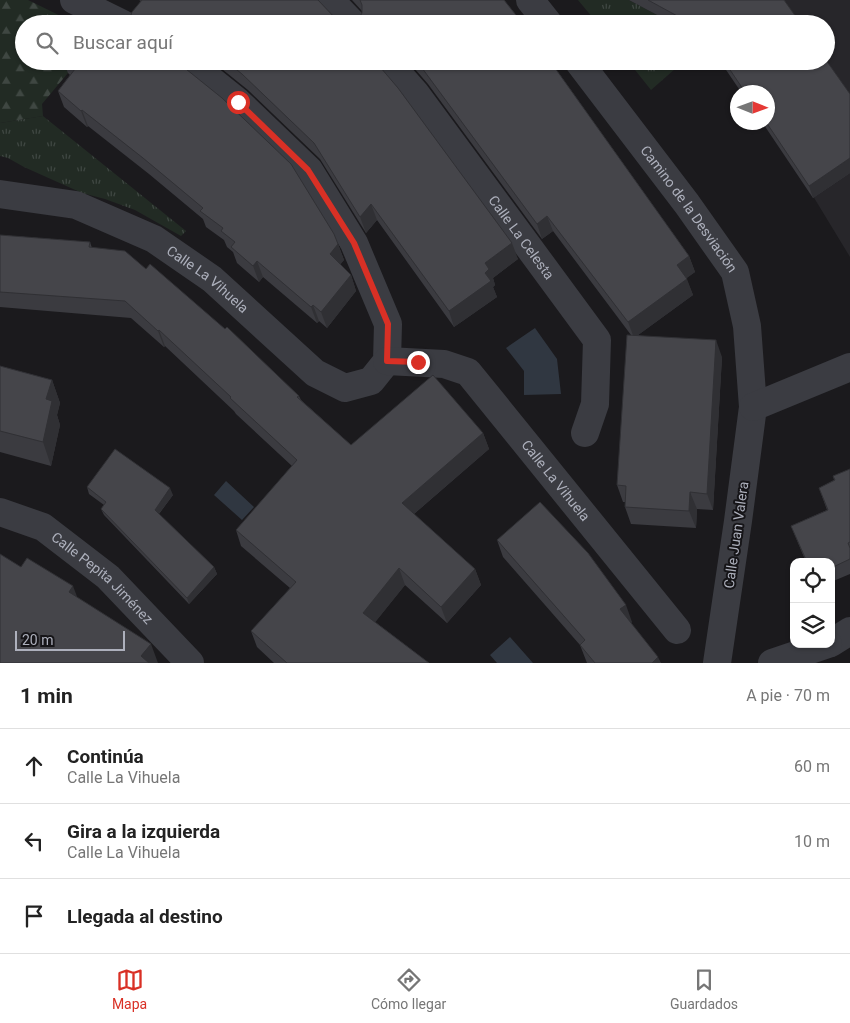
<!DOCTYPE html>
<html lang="es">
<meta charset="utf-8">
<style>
:root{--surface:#fff;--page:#f2f2f2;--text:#222;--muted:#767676;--line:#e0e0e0;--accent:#d93025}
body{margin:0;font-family:Roboto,sans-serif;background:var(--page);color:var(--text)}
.controls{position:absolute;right:15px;bottom:15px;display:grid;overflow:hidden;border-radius:10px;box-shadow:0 1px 4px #0004}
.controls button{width:45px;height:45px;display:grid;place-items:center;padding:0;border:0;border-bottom:1px solid var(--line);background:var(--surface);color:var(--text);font:25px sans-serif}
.compass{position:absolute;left:730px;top:85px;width:45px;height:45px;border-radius:50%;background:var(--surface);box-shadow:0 1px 4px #0004;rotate:91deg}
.scale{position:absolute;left:15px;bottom:12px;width:110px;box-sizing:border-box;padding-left:5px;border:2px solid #adb0bc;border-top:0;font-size:14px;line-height:18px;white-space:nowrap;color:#adb0bc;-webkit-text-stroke:4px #161518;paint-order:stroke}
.stop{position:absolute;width:15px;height:15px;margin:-11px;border:4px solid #d93025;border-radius:50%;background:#fff}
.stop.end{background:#d93025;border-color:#fff;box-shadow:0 1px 5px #0008}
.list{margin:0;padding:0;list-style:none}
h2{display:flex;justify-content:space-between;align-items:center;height:65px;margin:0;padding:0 20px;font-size:21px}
h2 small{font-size:16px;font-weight:400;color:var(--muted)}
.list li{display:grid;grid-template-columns:32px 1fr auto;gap:15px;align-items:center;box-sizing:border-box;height:75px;padding:0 20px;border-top:1px solid var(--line)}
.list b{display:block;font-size:19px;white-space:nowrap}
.list p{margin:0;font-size:16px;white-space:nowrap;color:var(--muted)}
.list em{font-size:16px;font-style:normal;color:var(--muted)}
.icon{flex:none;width:28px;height:28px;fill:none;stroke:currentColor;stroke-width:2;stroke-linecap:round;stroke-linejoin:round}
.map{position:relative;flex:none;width:850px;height:663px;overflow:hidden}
.search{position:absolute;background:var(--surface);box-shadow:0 1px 4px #0004;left:15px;right:15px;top:15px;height:55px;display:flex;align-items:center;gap:12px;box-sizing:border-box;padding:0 18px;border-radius:28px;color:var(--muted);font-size:19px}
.sheet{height:290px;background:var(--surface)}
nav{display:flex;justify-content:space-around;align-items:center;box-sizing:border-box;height:70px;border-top:1px solid var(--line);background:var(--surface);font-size:14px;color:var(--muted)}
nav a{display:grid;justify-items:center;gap:2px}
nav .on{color:var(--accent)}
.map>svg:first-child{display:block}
</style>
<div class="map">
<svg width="850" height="663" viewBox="0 0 850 663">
<defs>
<pattern id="grass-tufts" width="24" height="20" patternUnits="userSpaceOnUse" patternTransform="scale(1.25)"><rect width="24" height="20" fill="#222b24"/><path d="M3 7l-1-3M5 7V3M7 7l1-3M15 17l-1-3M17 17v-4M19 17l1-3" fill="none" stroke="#3f4742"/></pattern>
<pattern id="forest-firs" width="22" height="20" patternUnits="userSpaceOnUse" patternTransform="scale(1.25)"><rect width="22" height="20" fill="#222b24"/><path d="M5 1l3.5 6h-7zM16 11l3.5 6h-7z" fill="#3f4742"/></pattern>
</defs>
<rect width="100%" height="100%" fill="#1b1a1d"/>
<path fill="#27262a" d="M629,0H850V257L768,122V92L826,61V24H674Z"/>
<path fill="url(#grass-tufts)" d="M578,0H629L674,24H598Z
M628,61H684L651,90Z
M43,116L186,231L181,236L135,210L105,199L82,193L24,167L8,158L0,156V123Z"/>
<path fill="url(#forest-firs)" d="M0,0H28L77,24H24V61H78L42,104L43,116L0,123Z"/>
<path fill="#303741" d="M535,328L557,359L561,394L524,395V371L506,348Z
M226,481L254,507L242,520L214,495Z
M510,637L533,663H497L490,655Z"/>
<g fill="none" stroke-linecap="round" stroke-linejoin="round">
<g stroke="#3b3c42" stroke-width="28">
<path d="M74,0L123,24"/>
<path d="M330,0L353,24"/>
<path d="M530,0L549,24"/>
<path id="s1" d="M387,61L416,94L597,340L595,404L585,433"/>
<path id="s2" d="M578,61L687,204L735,272L747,326L753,407L738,521L717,663"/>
<path id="s3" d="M0,194L76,205L154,239L212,279L315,373L345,388L371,381L387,361L388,324L354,243L309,170L238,102L187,61"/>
<path id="s4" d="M387,361L444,364L468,372L677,630"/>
<path d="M753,407L850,367"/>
<path id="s5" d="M0,512L43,527L108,577L190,663"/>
<path d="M831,643L850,631"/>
<path d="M772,663L828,644"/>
</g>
</g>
<path fill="#3b3b40" d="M139,0H318L336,19L342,23H350L358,20L362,13V11L352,0H504L523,24H122L131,15L141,1Z
M629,0H784L801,24H674Z
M63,61H176L338,244L344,260L340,264L351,275L356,291L327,328L319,321L317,323L263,277L259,282L237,263L233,252L227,247L224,240L206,227L203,219L149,174L88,126L87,127L64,107L58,91L70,75L68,73Z
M212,61H375L518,259L493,278L495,285L493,287L497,297L454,327L377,220L366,233L320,159L248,90Z
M408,61H550L689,256L695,272L686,278L693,295L638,335L722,357L713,510L697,509L696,528L631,524L625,507V502H623L617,485L631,335L553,231L542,239L428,84Z
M720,61H826L850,94V173L813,198L762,122H768V92H741Z
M0,235L90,242L92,248L299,396L301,400L351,445L483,433L489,449L414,514L475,569L481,585L447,623L405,585L375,622L429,663H274L257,647L251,631L290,588L241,546L236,530L292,466L236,414L234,411L165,346L164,347L131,318L0,307Z
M0,366L52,380L60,403L57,415L60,425L51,466L0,452Z
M850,469V574L831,582V562H806L791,526L827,510L819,488L834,480L833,476Z
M87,487L173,495L159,514L214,567L217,574L189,604L104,515L101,509L104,505L89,494Z
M497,540L632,622L631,623L661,663H587L580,645L503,557Z"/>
<path fill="#303034" d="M82,110L88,126L87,127L81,111Z
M850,158V173L813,198L809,186Z
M371,204L377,220L366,233L360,217Z
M547,216L553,231L542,239L537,224Z
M512,243L518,259L493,278L495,285L493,287L497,297L454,327L449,311L485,273V263Z
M338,244L344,260L336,270L330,254Z
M689,256L695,272L683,281L677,265Z
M257,261L263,277L259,282L253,266Z
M351,275L356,291L327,328L321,312Z
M687,279L693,295L634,338L628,322Z
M313,305L319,321L317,323L311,307Z
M159,330L165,346L164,347L158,331Z
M716,340L722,357L713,510L707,494Z
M52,380L60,403L57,415L60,425L51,466L43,442L46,399Z
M483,433L489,449L408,519L402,503Z
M170,488L173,495L157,516L155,510Z
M690,492L697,509L696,528L689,511Z
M214,567L217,574L189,604L187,598Z
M399,568L405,585L369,630L363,613Z
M475,569L481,585L447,623L441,607Z
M73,586L81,607L69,592Z
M626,605L632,622L626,626L620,609Z
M151,644L158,663H143L141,656Z
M658,657L661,663H652Z"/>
<path fill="#45454a" stroke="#303034" d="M142,0H318L336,19L342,23H350L358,20L362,13V5L360,0H504L523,24H122L131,15L132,12Z
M648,0H784L801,24H692Z
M826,60L850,94V158L809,186L766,122H768V92H745L724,61H826Z
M66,61H176L222,98L291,164L334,234L338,244L330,254L351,275L321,312L313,305L311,307L257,261L253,266L231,247L235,242L221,231L223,228L200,211L203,208L143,158L82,110L81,111L58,91L75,69Z
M226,61H375L398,88L512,243L485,263L489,269L485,273L491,281L449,311L371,204L360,217L314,143L242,74Z
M416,61H550L689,256L677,265L687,279L628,322L547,216L537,224L422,68Z
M0,235L90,242L89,247L125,251L146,269L150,264L225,329L227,327L299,396L297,397L351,445L433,375L483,433L402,503L475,569L441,607L399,568L363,613L429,663H287L251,631L296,582L236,530L297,460L230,398L231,397L159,330L158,331L125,301L0,292Z
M627,335L716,340L707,494L690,492L689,511L625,507L626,486L617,485Z
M0,366L52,380L46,399L52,401L43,442L0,431Z
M115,449L170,488L155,510L214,567L187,598L101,509L106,502L87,487Z
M850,469V542L848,543L850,548V559L831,568V562H807L791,526L828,510L819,488L835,480L833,476Z
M540,502L588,553L626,605L620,609L658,657L652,663H595L580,645L585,640L497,540Z
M0,554L21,567L27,558L73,586L69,592L151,644L141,656L149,663H0Z"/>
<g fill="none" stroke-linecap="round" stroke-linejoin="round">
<path stroke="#d93025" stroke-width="6" d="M238,102L308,170L354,243L388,324L387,361L418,362"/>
</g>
<g text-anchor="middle" stroke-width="4" stroke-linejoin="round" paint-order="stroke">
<g font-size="14" fill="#adb0bc" stroke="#161518">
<text dy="5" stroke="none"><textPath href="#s2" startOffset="185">Camino de la Desviación</textPath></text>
<text dy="5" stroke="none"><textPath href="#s1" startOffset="222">Calle La Celesta</textPath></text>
<text dy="5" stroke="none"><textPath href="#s3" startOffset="229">Calle La Vihuela</textPath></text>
<text dy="5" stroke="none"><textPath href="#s4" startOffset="222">Calle La Vihuela</textPath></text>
<text transform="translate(736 535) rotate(-82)" y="5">Calle Juan Valera</text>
<text dy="5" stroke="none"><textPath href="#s5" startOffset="124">Calle Pepita Jiménez</textPath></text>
</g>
</g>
</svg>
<div class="controls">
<button><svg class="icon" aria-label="locate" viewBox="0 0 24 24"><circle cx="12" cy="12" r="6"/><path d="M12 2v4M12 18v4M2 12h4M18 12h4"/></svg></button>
<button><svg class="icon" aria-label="layers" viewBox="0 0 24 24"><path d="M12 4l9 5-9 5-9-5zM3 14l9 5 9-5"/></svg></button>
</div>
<svg class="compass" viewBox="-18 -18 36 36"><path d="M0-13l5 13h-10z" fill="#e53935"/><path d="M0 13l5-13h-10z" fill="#767676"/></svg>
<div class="scale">20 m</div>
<div class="stop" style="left:238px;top:102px"></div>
<div class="stop end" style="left:418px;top:362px"></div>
<div class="search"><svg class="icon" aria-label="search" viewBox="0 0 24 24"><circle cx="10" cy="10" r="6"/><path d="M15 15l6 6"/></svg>Buscar aquí</div>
</div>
<section class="sheet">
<h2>1 min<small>A pie · 70 m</small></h2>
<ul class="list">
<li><svg class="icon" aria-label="ahead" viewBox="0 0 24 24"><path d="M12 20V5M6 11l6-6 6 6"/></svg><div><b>Continúa</b><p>Calle La Vihuela</p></div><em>60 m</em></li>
<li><svg class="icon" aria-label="left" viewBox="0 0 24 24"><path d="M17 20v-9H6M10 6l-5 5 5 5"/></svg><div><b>Gira a la izquierda</b><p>Calle La Vihuela</p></div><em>10 m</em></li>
<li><svg class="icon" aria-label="arrive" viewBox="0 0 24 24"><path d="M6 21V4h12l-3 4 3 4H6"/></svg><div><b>Llegada al destino</b></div></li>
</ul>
</section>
<nav>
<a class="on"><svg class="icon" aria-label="map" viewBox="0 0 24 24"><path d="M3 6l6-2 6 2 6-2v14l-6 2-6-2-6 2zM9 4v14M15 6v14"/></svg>Mapa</a>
<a><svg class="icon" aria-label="directions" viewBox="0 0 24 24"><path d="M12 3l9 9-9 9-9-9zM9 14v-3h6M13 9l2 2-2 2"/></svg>Cómo llegar</a>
<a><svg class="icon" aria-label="saved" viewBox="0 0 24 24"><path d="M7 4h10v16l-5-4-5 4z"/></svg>Guardados</a>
</nav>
